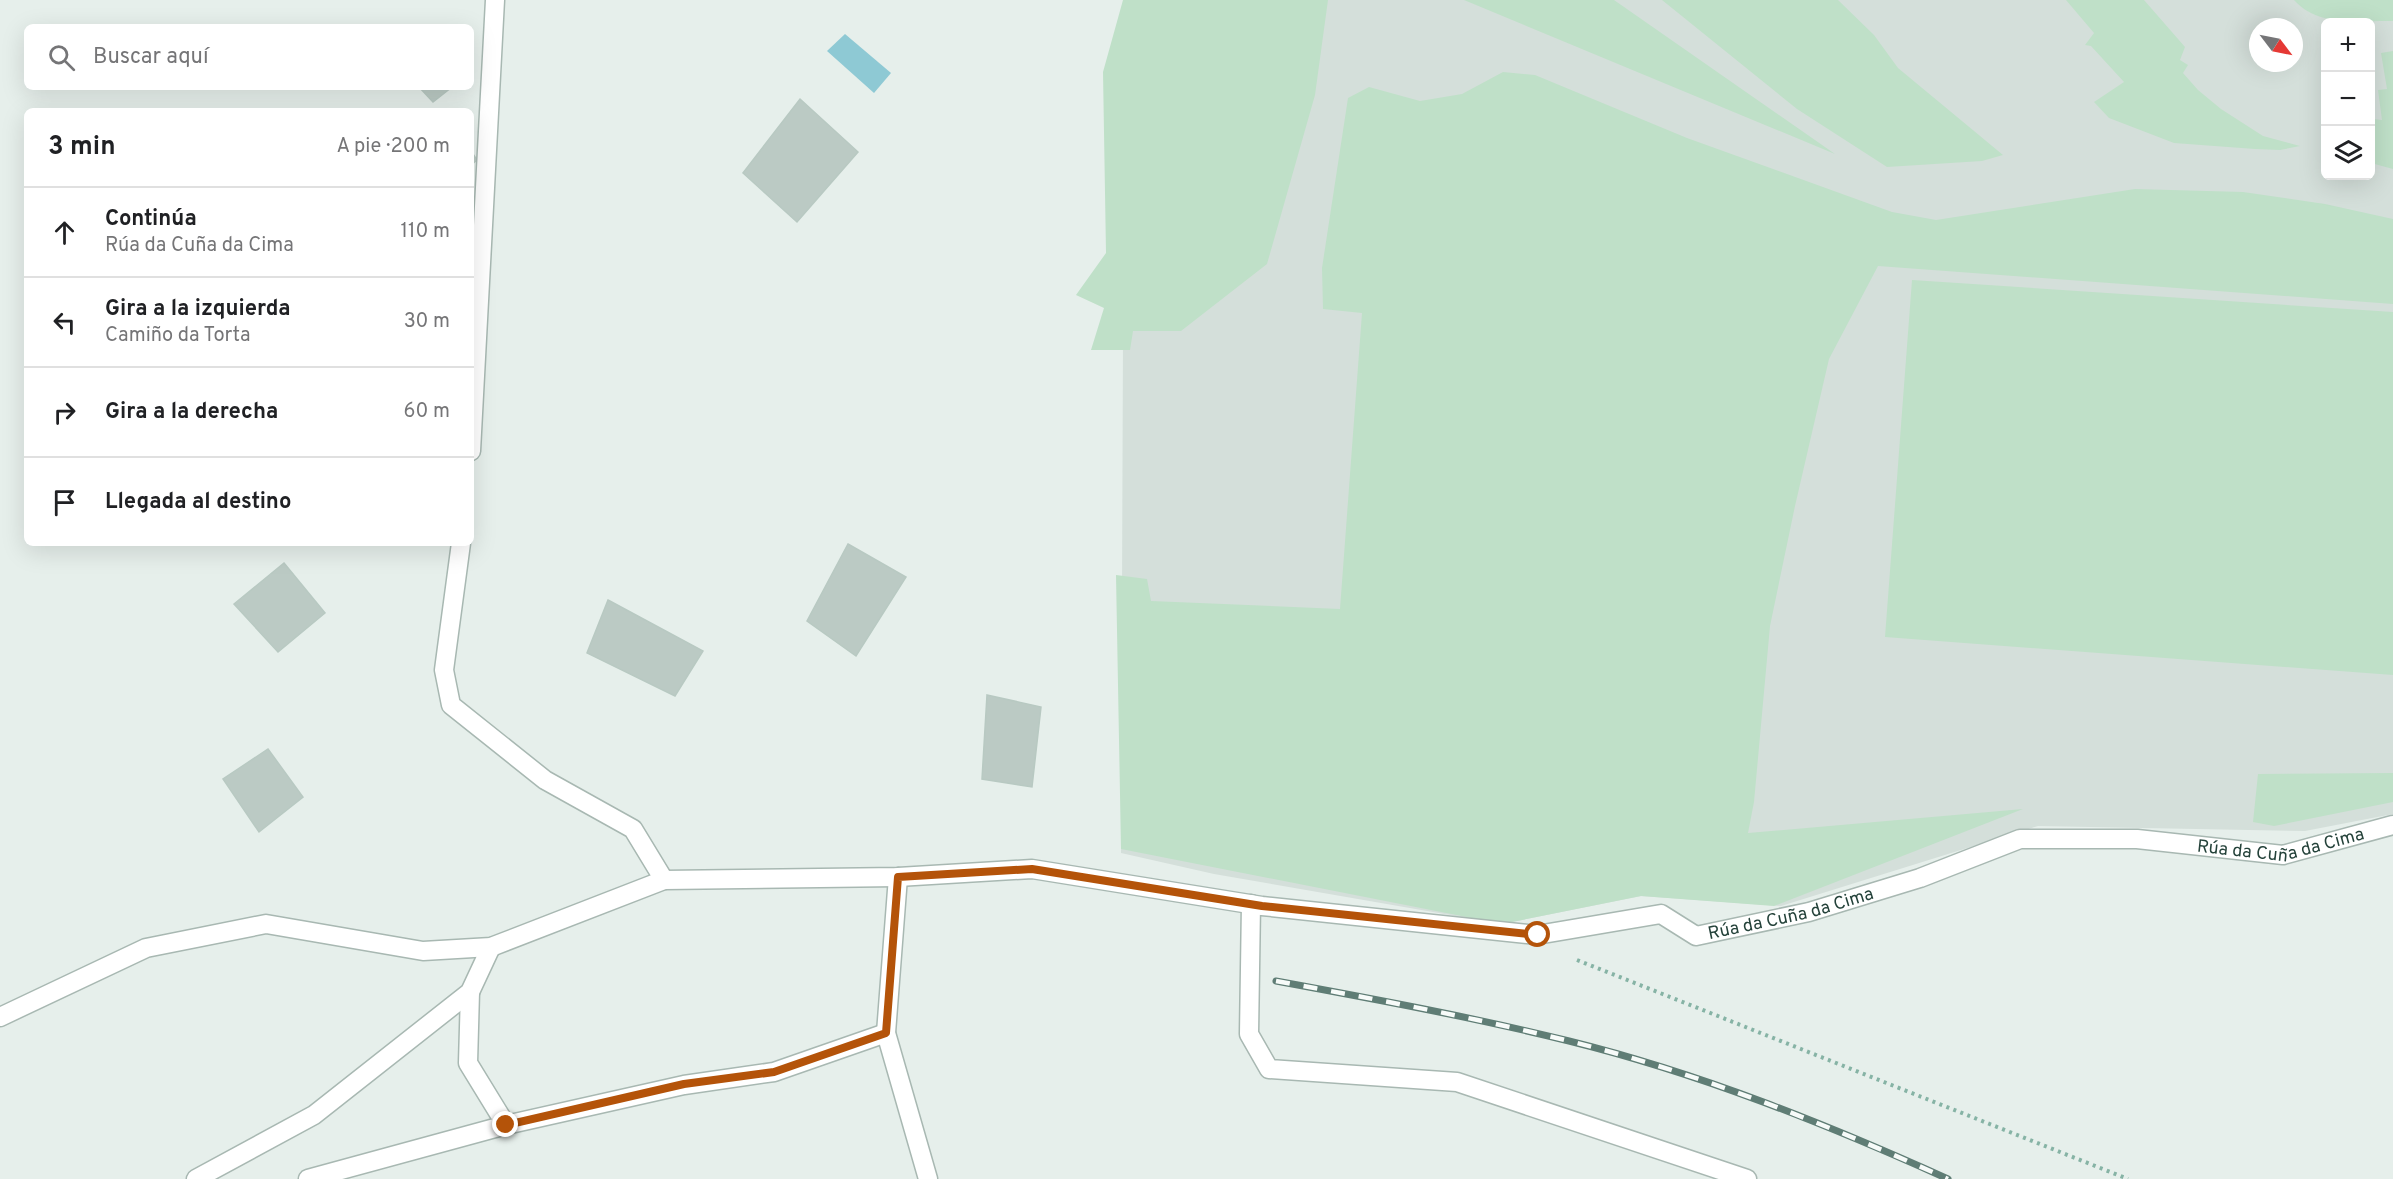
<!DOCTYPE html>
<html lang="es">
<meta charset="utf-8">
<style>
:root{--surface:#fff;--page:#f6f6f6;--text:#202124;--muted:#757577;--line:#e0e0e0}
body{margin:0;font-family:Overpass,sans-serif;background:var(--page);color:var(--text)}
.controls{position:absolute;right:18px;top:18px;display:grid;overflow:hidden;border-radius:9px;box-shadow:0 6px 24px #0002}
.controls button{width:54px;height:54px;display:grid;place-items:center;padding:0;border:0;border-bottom:2px solid var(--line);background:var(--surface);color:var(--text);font:30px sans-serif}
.compass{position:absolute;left:2249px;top:18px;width:54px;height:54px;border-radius:50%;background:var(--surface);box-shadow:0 6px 24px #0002;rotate:122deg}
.stop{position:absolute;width:18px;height:18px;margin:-14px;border:4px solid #b45309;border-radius:50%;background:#fff}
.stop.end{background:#b45309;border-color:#fff;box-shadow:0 2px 6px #0008}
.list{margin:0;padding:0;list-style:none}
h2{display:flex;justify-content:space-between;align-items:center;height:78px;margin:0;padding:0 24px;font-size:26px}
h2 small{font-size:20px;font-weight:400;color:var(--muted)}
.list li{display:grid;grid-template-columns:39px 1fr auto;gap:18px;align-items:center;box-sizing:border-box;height:90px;padding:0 24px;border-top:2px solid var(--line)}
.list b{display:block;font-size:22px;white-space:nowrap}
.list p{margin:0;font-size:20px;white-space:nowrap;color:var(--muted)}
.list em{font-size:20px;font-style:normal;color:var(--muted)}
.icon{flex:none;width:33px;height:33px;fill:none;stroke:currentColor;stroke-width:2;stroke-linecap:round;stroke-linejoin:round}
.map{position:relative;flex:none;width:2393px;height:1179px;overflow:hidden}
.search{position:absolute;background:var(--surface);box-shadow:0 6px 24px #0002;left:24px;top:24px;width:450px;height:66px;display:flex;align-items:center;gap:15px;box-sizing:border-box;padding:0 21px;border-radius:9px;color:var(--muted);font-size:22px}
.panel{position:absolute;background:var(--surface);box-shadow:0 6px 24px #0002;left:24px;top:108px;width:450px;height:438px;border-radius:9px}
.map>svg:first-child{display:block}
</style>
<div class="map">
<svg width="2393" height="1179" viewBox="0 0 2393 1179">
<rect width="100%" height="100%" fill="#e6efeb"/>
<path fill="#d4dfda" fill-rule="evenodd" d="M1143,0H2393V814L2305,831L2038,826L1781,906L1641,896L1502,924L1214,874L1121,853L1124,80ZM2326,22H2370V176H2326ZM2258,27H2294V63H2258Z"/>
<path fill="#bfe0c8" d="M1123,0H1328L1315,95L1267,264L1181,331H1133L1130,350H1091L1104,308L1076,295L1106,253L1103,72Z
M1464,0H1614L1835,154Z
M1662,0H1838L1874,35L1898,68L2003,155L1982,161L1887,167L1797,109Z
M2066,0H2144L2185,47L2180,60L2188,65L2183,73L2198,90L2221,109L2263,136L2300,146L2280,150L2255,149L2174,143L2109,118L2094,102L2124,82L2091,46L2085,45L2094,33Z
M2294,0H2393V21C2360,20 2319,28 2294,0Z
M2393,51V169L2371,163L2370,141L2374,138L2373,119L2382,120L2378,90L2387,89L2381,53Z
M1503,72L1535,75L1687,138L1892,212L1936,220L2135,189L2243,192L2325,204L2393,219V304L1878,266L1829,359L1795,506L1770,626L1754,802L1748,833L2023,809L1774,906L1641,896L1502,924L1121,849L1116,575L1147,579L1151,601L1340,609L1362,313L1323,309L1322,268L1348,98L1369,87L1420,101L1462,94Z
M1912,280L2393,312V675L1885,637Z
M2393,773V802L2274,826L2253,822L2258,774Z"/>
<path fill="#8ec9d4" d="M845,34L891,73L874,93L827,51Z"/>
<path fill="#bbcac4" stroke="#b8c9c2" stroke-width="1.5" d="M419,87H452L433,102Z
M800,99L858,152L797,222L743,173Z
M471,151L477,160L471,165Z
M848,544L906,577L856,656L807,621Z
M284,563L325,613L278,652L234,604Z
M608,600L703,651L675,696L587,653Z
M987,695L1041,707L1032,787L982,779Z
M268,749L303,797L259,832L223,779Z"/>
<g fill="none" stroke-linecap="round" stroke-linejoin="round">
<g stroke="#a8b8b2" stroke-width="21">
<g id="minor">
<path d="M471,451L495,0"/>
<path d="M461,543L444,670L451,705L545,780L633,829L664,880"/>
<path d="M898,877L886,1033L928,1179"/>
<path d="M1251,904L1249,1034L1269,1069L1457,1082L1747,1179"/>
<path d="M470,992L468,1063L506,1125"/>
<path id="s1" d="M0,1017L146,948L266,924L423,951L491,947L664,880L898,877L1032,869L1262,906L1537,935L1661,914L1696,936L1809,912L1920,878L2020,839H2137L2283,855L2393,825"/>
<path d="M196,1179L314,1115L470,992L491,947"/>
<path d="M308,1179L506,1125L684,1085L774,1072L886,1033"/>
</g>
</g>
<path stroke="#86b3a5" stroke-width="4" stroke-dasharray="3 4.5" stroke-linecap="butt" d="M1577,960L2128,1179"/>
<use href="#minor" stroke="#fff" stroke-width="18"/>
<g stroke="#5f7d75" stroke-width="7">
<path id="rail" d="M1276,981C1374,999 1472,1017 1569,1041C1699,1073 1826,1124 1948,1179"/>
</g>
<use href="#rail" stroke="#f7fbf9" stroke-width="4.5" stroke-dasharray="14" stroke-linecap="butt"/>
</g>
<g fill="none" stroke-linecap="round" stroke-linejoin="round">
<path stroke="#b45309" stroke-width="8" d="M506,1125L684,1084L774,1072L886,1033L898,877L1032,869L1262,906L1538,935"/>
</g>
<g text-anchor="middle" stroke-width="4.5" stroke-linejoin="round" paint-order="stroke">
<g font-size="18" fill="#24423a" stroke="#f7fbf9">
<text dy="6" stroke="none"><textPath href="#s1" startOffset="2343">Rúa da Cuña da Cima</textPath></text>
<text dy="6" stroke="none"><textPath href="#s1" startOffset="1839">Rúa da Cuña da Cima</textPath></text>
</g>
</g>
</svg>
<div class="controls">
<button>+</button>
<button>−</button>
<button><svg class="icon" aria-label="layers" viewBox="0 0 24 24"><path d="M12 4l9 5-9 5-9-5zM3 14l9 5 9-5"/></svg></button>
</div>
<svg class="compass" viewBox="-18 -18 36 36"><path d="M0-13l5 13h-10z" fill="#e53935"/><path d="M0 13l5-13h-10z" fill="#757577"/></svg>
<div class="stop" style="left:1538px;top:935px"></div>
<div class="stop end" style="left:506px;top:1125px"></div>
<div class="search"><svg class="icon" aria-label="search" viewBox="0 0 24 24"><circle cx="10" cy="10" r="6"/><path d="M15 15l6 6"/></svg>Buscar aquí</div>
<section class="panel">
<h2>3 min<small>A pie · 200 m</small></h2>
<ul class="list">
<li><svg class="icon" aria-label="ahead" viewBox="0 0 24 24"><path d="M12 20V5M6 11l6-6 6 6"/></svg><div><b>Continúa</b><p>Rúa da Cuña da Cima</p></div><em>110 m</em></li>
<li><svg class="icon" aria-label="left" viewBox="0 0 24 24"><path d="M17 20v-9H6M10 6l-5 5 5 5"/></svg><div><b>Gira a la izquierda</b><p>Camiño da Torta</p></div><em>30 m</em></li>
<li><svg class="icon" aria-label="right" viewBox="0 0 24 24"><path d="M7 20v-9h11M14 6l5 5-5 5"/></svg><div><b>Gira a la derecha</b></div><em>60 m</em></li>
<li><svg class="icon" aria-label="arrive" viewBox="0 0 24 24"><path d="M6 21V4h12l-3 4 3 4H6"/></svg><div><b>Llegada al destino</b></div></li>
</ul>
</section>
</div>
